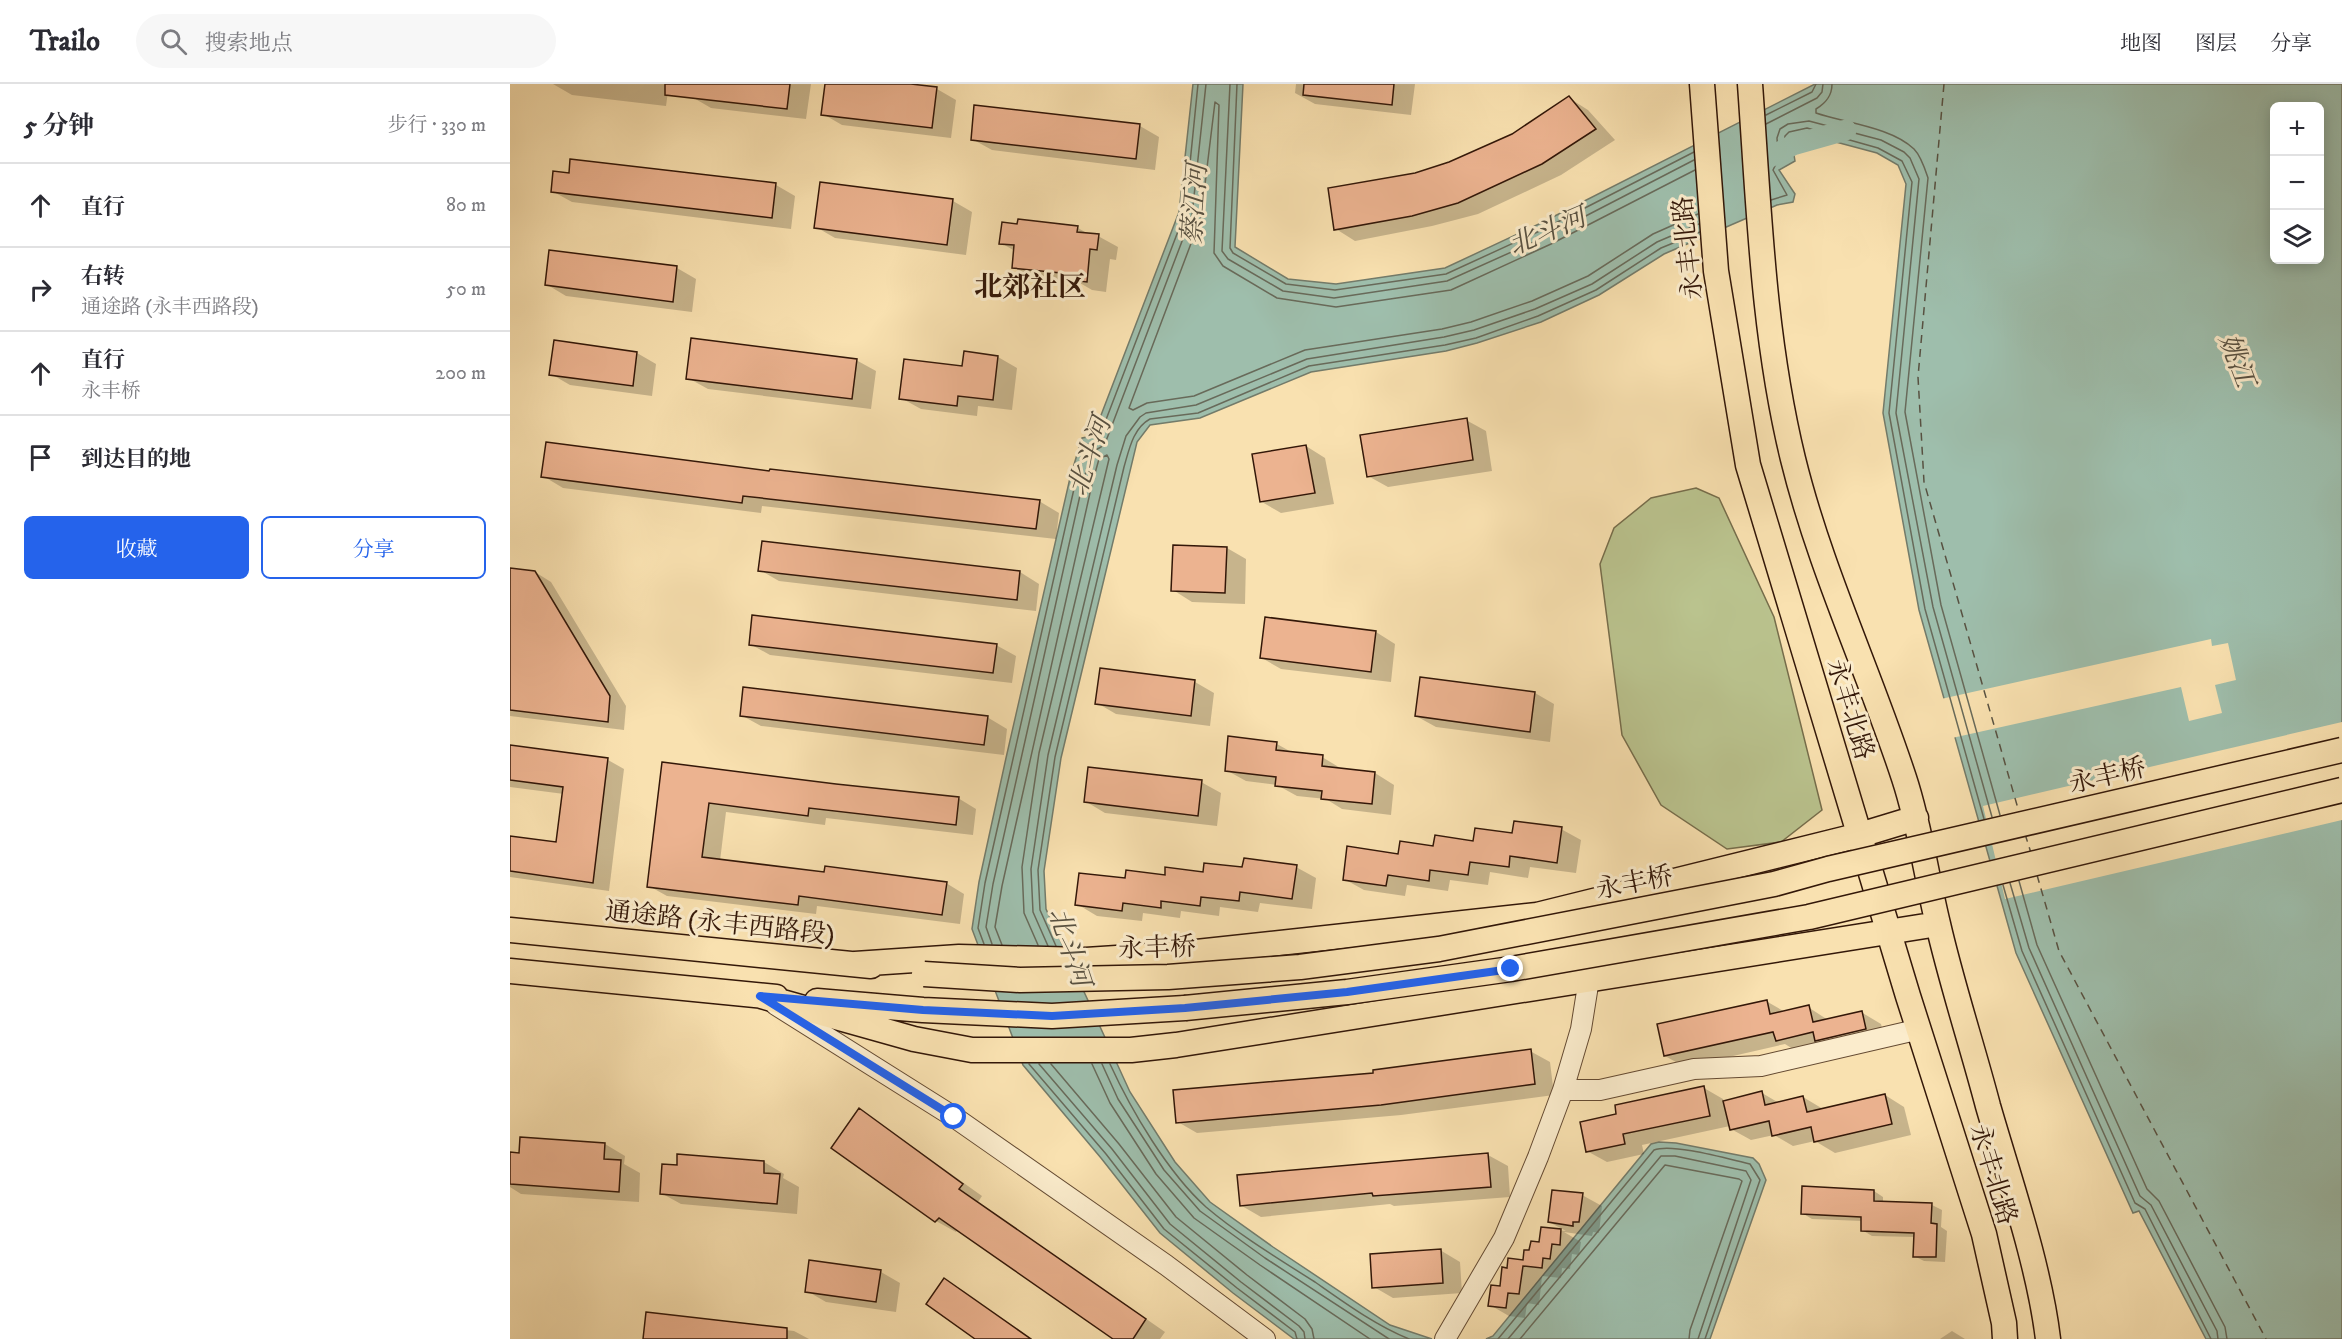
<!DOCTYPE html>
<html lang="zh">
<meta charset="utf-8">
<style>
:root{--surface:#fff;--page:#f7f7f7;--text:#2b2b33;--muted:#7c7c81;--line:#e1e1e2;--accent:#2563eb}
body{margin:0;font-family:"IM FELL DW Pica","Noto Serif SC",serif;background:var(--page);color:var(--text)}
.controls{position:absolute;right:18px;top:18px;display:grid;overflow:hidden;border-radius:9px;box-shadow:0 3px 15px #0003}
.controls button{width:54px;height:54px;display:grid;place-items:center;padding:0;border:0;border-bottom:2px solid var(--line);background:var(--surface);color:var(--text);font:30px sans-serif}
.stop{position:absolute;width:18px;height:18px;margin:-14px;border:4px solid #2563eb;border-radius:50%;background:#fff}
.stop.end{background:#2563eb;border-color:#fff;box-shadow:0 2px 6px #0008}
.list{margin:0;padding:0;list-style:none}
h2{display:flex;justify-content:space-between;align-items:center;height:78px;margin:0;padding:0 24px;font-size:26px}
h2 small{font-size:20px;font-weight:400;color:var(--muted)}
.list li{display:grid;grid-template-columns:39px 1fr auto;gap:18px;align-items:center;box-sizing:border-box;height:84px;padding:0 24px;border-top:2px solid var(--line)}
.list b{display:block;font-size:22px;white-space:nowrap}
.list p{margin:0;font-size:20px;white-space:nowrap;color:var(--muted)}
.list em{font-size:20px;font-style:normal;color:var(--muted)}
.actions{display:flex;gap:12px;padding:18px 24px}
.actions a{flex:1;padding:14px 0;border:2px solid var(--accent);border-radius:9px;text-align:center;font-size:21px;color:var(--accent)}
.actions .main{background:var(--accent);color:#fff}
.icon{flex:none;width:33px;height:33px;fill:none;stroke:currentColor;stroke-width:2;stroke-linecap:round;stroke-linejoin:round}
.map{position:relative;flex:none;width:1832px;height:1255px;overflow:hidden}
header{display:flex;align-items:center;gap:36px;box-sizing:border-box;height:84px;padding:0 30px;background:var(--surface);border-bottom:2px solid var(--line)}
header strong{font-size:28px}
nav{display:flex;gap:33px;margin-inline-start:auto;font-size:21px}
.search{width:420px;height:54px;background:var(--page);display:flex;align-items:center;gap:15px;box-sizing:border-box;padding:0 21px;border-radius:33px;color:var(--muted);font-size:22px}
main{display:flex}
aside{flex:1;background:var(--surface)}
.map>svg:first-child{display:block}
</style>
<header>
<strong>Trailo</strong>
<div class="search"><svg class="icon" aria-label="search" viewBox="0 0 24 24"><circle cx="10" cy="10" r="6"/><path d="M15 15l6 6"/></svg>搜索地点</div>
<nav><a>地图</a><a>图层</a><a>分享</a></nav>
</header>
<main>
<aside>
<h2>5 分钟<small>步行 · 330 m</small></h2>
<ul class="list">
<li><svg class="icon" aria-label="ahead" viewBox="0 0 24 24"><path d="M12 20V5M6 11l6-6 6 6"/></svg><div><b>直行</b></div><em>80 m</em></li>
<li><svg class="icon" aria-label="right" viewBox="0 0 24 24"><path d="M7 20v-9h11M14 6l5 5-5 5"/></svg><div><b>右转</b><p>通途路 (永丰西路段)</p></div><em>50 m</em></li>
<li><svg class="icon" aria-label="ahead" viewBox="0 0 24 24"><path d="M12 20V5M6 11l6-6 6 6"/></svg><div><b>直行</b><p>永丰桥</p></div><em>200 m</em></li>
<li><svg class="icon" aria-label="arrive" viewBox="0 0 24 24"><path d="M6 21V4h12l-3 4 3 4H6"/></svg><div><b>到达目的地</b></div></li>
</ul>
<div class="actions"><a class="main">收藏</a><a>分享</a></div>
</aside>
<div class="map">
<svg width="1832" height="1255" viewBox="0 0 1832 1255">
<rect width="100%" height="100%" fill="#f9e1b0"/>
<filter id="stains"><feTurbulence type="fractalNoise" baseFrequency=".00333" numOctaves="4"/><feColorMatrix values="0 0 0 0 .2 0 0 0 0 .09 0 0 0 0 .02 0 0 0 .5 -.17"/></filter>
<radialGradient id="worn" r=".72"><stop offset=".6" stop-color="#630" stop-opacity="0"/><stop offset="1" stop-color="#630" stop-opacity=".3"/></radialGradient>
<path fill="#bac38e" stroke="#766d4b" stroke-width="1.5" d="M1186,404L1209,414L1264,533L1312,726L1271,758L1217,765L1151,721L1112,651L1090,480L1104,444L1141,414Z"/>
<path fill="#9ebeac" stroke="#737b6a" stroke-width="1.5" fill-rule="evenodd" d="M683,0H733L725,163L778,195L826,200L935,184L1031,139L1305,0H1832V1255H1696L1629,1127L1623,1129L1506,869L1409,526L1373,329L1396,100L1388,81L1367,69L1296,50L1281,53L1285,77L1269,86L1285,110L1283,118L1267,121L1154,170L1089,211L1031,238L967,259L936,267L801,288L690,334L640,341L627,358L551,674L534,787L536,825L620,1008L665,1078L700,1118L763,1163L880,1241L922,1255H784L723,1209L650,1149L591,1074L513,981L462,845L469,798L496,674L560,394L572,354L583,352L669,128ZM1764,22H1810V176H1764Z
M1149,1058L1166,1059L1243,1074L1249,1080L1256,1096L1200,1255H976L983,1252L1141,1060Z"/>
<path fill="#f9e1b0" d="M1701,555L1702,562L1718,559L1726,596L1705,601L1712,629L1679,637L1671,603L1442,654L1431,615Z
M1832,638V736L1495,815L1473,722Z"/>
<path fill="#0003" d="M43,0H159L156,22L62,11Z
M183,0H301L296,35L201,24L182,13Z
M316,0H389L427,5L446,16L441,54L332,41L313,30Z
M786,0H905L901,31L805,20L785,9Z
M1059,14L1078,26L1105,56L1051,91L968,130L922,142L845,157L826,145L905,91L978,64L1002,51Z
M630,42L649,53L645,86L482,66L462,55Z
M312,99L443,117L462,128L456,171L325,154L306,143Z
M266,101L285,112L281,145L62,118L42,107Z
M509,142L568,144L580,151L588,152L608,163L606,176L600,175L596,208L582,206L570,199L523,194L503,183L505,167L491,159Z
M167,184L186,195L182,228L56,212L36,200Z
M127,269L146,280L142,312L60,301L41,290Z
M488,273L507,284L502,326L468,322L467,332L411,325L391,314L453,283Z
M346,276L366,287L361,325L198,305L178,294Z
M956,336L976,347L982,387L878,403L858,392Z
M796,362L815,374L824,420L771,429L752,418Z
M261,389L529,417L549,429L546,455L252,422L251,429L53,404L33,392Z
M717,464L736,475L735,520L682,518L663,506Z
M0,485L25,488L41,498L116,622L114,646L0,632Z
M250,486L510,488L529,500L526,527L269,497Z
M757,535L866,548L885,560L881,598L771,585L752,574Z
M240,560L486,561L506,572L502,599L260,571Z
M911,594L1025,609L1044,620L1040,658L926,643L906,632Z
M685,598L704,609L700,642L606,630L587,619Z
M231,631L477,633L497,645L494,671L251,642Z
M767,660L783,669L812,673L832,685L865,689L884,701L881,731L832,725L816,715L787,712L767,701L736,697L716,686Z
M0,663L98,676L114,685L99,807L0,793V753L48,759L54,710L0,703Z
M154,680L448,714L466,725L463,751L316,734L315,741L216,728L210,777L315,789L436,799L454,810L450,840L307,822L306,830L157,812L139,802Z
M691,698L711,709L707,742L595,729L575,717Z
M1051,745L1071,756L1066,789L1020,783L1018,794L980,788L978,801L940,796L938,807L897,801L895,812L854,806L834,795L889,771L924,764Z
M786,783L806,794L802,825L750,819L748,828L710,823L709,832L671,827L670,834L633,829L632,837L587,832L567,820L617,796L734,785Z
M1256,917L1275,928L1298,923L1318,936L1351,928L1371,940L1375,956L1286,967L1275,960L1175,983L1155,972Z
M1020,967L1040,978L1044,1011L891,1031L687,1049L668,1038L865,990Z
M1194,1004L1213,1015L1214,1018L1252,1009L1269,1019L1293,1013L1313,1025L1375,1011L1394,1023L1401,1051L1325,1069L1305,1057L1283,1062L1264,1051L1241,1056L1221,1045L1220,1042L1132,1061L1134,1070L1097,1078L1077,1067L1108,1031Z
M349,1026L368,1038L472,1112L468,1118L655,1248L650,1255H605L448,1145L446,1148L426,1137L323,1063Z
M11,1054L95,1060L115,1072L114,1080L130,1089L129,1118L11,1110L0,1103V1070H10Z
M169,1071L254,1078L274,1090L273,1094L289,1103L287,1130L171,1120L151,1109L168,1082Z
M978,1071L998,1082L1000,1113L884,1122L880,1120L751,1133L732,1122Z
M1364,1107L1373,1113V1119L1422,1121L1432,1126L1431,1143L1437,1147L1435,1178L1414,1177L1404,1172L1405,1153L1362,1152L1352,1146L1353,1137L1302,1135L1292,1129Z
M1072,1111L1092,1122L1089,1149L1083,1148L1082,1152L1054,1148L1071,1158L1069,1171L1062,1170L1060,1185L1052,1184L1051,1194L1032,1192L1029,1221L1017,1219L1015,1234L999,1232L980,1221L991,1203L998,1185L1014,1177L1030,1160L1032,1144L1056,1147L1039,1138Z
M930,1166L950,1178L952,1209L883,1214L864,1203Z
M371,1188L390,1199L386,1228L316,1218L297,1207Z
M435,1196L454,1207L522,1255H468Z
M137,1230L284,1247L299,1255H135Z
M1442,1247L1455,1255H1430Z"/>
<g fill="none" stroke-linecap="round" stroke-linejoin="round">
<path stroke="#686a5a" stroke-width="1.5" d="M720,0L712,167L718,175L773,207L824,214L937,197L1037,152L1184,76
M727,0L720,164L723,169L776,200L825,206L936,190L1034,145L1184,68
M1322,0C1322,12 1316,19 1306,25V29C1335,39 1381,43 1404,65C1411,72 1415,85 1418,94L1395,328L1431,521L1490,731
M1256,31L1302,8L1306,0
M1256,40L1307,14L1312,8L1313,0
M1259,77L1268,70L1267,54L1270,45L1278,40L1299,37L1371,56L1394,68L1400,74L1409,95L1386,329L1423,523L1482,733
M1185,86L1041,160L941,206L826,223L767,214L713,182L704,169L709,21L705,18L691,133L619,324L623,326L637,319L684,312L795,266L932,245L961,238L1022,217L1078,192L1143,150L1188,130
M1261,116L1277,111L1263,86L1266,80L1277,73L1274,60L1275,52L1279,48L1297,44L1368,64L1392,77L1402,98L1379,329L1415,525L1474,735
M1509,797L1527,861L1637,1105L1649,1117L1715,1243L1717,1255
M1500,799L1519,864L1630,1112L1641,1121L1707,1247L1708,1255
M1493,801L1512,867L1625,1119L1635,1125L1701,1255
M474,860L468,844L475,799L566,396L576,361L585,358L589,354L675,129L688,0
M482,860L476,843L483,800L573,398L582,368L591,363L596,357L682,131L696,0
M492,861L485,843L492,802L582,400L589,375L597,371L599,375L529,669L512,783L514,829L528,861
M538,862L523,828L521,785L538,671L607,381L616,352L630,333L636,329L686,321L797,275L934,253L964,246L1025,225L1082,200L1147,158L1189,140
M546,862L530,826L528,786L545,673L614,383C619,366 623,344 640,335L688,329L799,282L935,261L966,254L1028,232L1086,206L1151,164L1190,148
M519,980L596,1070L654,1145L727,1204L785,1248L787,1255
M529,980L602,1065L660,1140L731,1198L789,1242L794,1248L795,1255
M541,980L609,1060L666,1133L737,1191L795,1235L802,1245L804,1255
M582,980L600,1019L646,1090L684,1134L750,1181L860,1255
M592,980L608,1015L654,1086L690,1127L755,1174L879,1255
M600,980C621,1026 658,1089 696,1123C729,1151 769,1175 805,1198C835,1219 865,1241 899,1255
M988,1255L1144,1066C1163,1059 1218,1075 1240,1080L1250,1096L1195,1255
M998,1255L1151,1072H1165L1236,1087L1241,1096L1188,1255
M1010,1255L1155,1081L1229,1095L1232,1097L1180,1246L1179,1255"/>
<path stroke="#9ebeac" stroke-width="21" d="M1256,75L1283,61L1336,46"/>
<path stroke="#585141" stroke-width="1.5" stroke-dasharray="8 6" stroke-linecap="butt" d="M1434,0L1408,293L1414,398L1509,728
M1515,750L1521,769
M1527,791L1549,867L1756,1255"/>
</g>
<path fill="#ecb390" stroke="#331708" stroke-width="1.5" d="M155,0H280L277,25L155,11Z
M315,0H401L427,3L422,44L311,31Z
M794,0H884L882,21L793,11Z
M1059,12L1086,45L1032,80L948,119L902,132L824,146L818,104L905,89L939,78L1002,50Z
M464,21L630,40L626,75L461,56Z
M60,75L266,99L262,134L41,108L43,87L59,89Z
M310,98L443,115L437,161L304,144Z
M508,135L568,142L567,148L589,150L587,166L580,165L577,198L561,196V190L502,184L504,161L489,160L492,138L507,140Z
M39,166L167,182L163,218L35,201Z
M181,254L347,275L342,315L176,295Z
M44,256L127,268L123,302L39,291Z
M454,267L488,272L483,316L448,312L447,322L389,315L394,275L452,282Z
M957,334L963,376L857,393L850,351Z
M36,358L259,387L260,385L530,416L526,445L233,412L232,419L31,393Z
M796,361L805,409L750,418L742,370Z
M252,457L510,487L507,516L248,487Z
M663,461L717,463L715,509L661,507Z
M0,484L25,487L100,612L98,638L0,626Z
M242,531L487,560L483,589L239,561Z
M755,533L866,547L861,588L750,574Z
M590,584L685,596L681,632L585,620Z
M910,593L1025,608L1020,648L905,632Z
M233,603L478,632L474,661L230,632Z
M718,652L767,658L766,666L813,671L812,682L865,688L862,720L811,715L812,707L765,702L766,693L715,687Z
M0,661L98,674L83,799L0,787V752L46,758L53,703L0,696Z
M152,678L326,700L449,713L446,741L299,724L298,732L199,719L192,773L314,788L315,782L437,798L432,831L289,812L288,821L137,803Z
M578,683L692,696L688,732L574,718Z
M1004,737L1052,743L1047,779L1000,772L999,783L960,778L958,791L920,786L919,797L878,791L876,802L833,796L837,762L888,770L890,757L923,762L925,751L963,757L965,744L1002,749Z
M734,774L787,781L782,815L730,808L729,817L691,813L690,822L651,817V824L613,819L612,827L565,821L569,789L615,794L616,786L655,791V783L693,788L694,779L732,783Z
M1257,916L1260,930L1299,921L1303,938L1352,927L1356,945L1305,957L1303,948L1266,957L1263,948L1154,972L1147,940Z
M1021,965L1025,1000L871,1021L666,1039L663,1006L863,989V986Z
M1194,1002L1200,1032L1113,1050L1115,1060L1076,1068L1070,1038L1106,1030L1105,1021Z
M1252,1007L1255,1021L1293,1012L1297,1028L1375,1010L1382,1040L1304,1058L1301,1043L1262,1052L1259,1037L1220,1046L1213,1017Z
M349,1024L453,1100L449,1105L636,1235L623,1255H603L429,1134L425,1138L321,1064Z
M10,1053L95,1059L94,1075L111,1076L109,1108L0,1100V1068L9,1069Z
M978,1069L981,1103L863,1112L862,1109L730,1122L727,1091Z
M167,1070L254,1077V1089L270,1090L267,1120L150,1110L152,1080L167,1081Z
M1292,1102L1364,1106V1117L1422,1119L1421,1139L1427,1140L1426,1173H1403L1404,1149L1351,1147V1133L1291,1130Z
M1042,1106L1073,1109L1069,1138H1063V1142L1038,1138Z
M1031,1143L1051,1145L1050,1161L1042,1160L1040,1175L1033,1174L1032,1184L1013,1182L1009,1210L998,1209L996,1224L978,1222L981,1201L990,1202L992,1183L997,1184L998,1174L1013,1176L1014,1166H1019L1021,1157L1029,1158Z
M931,1165L933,1199L862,1204L860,1170Z
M299,1176L371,1186L366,1218L295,1208Z
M434,1194L521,1255H465L416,1220Z
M136,1228L277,1244V1255H133Z"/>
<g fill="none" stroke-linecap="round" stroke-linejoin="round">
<g stroke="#644a32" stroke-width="22">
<path id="minor" d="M266,921L444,1033L656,1181L755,1255
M1053,1006H1090L1184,985L1251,982L1410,945
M935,1255L994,1154L1028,1073L1053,1006L1071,945L1079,895"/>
</g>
<g stroke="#331708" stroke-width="27">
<path id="major" d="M1192,0L1206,187L1238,381L1398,912L1474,1150L1494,1239L1495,1255
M1240,0C1249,125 1253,252 1283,375C1310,485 1359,587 1394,694C1410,742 1416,791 1428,840C1442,901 1462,961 1478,1022C1499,1095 1529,1180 1538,1255
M0,846L361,882
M345,880L449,873L576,876L668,870L1027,831L1350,751L1406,734
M0,887L266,913
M251,912L404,955L462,966H621L666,961L1428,840
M307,917L413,926L542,932L675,924"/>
</g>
<use href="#minor" stroke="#fbeccc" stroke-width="20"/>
<use href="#major" stroke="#f9e1b0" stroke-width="24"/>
<g stroke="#331708" stroke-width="27" stroke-linecap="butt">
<path id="major-bridge" d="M414,890L510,896L658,893L790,883L929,865L1264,800L1318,785L1832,666
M675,924L837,908L1001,885L1299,833L1832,706"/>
</g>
<use href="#major-bridge" stroke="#f9e1b0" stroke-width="24"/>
</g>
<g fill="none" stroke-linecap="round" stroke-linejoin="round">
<path stroke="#2563eb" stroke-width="8" d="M444,1033L250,912L413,926L542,932L675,924L837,908L1001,885"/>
</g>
<g text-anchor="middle" stroke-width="6" stroke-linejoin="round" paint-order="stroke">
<g font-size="26" fill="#331708" stroke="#fbeccc">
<text transform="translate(1177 164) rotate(-96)" y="9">永丰北路</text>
<text transform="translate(1341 625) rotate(73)" y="9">永丰北路</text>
<text transform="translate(1597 691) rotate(-13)" y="9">永丰桥</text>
<text transform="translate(1124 798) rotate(-11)" y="9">永丰桥</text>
<text transform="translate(210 838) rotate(6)" y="9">通途路 (永丰西路段)</text>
<text transform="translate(647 863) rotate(-2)" y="9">永丰桥</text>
<text transform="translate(1484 1090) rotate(73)" y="9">永丰北路</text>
</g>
<g font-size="27" font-style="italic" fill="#585141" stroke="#fbeccc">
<text transform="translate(684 120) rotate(-86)" y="9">蔡江河</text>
<text transform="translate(1037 147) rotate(-23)" y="9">北斗河</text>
<text transform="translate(1727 276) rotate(69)" y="9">姚江</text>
<text transform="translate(579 372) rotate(-71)" y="9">北斗河</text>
<text transform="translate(560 863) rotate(72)" y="9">北斗河</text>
</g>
<g font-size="28" font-weight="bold" fill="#331708" stroke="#fbeccc">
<text x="520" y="212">北郊社区</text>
</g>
</g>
<rect width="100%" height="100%" filter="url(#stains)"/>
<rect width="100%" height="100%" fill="url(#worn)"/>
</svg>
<div class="controls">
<button>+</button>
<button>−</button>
<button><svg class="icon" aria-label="layers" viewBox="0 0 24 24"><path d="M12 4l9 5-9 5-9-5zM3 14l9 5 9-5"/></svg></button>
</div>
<div class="stop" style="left:444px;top:1033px"></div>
<div class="stop end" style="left:1001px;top:885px"></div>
</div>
</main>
